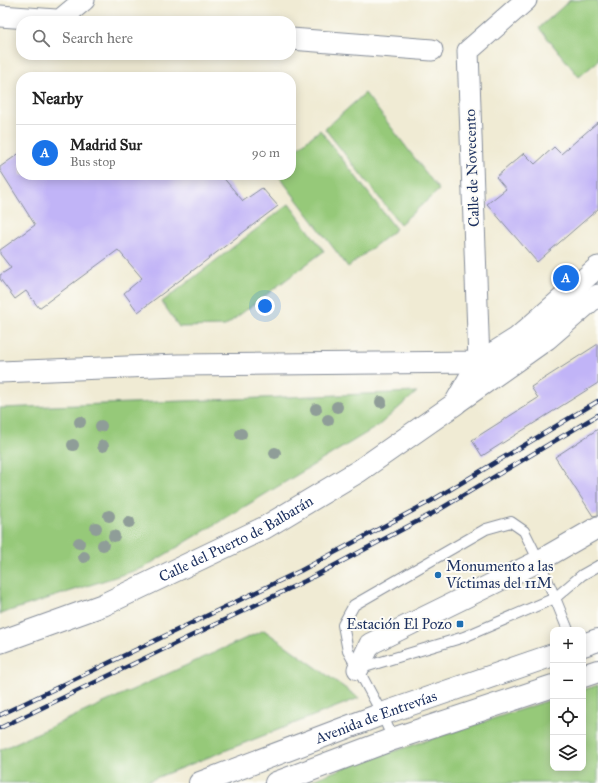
<!DOCTYPE html>
<meta charset="utf-8">
<style>
:root{--surface:#fff;--page:#f6f6f6;--text:#222;--muted:#767676;--line:#e0e0e0;--accent:#1a73e8}
body{margin:0;font-family:"IM FELL Great Primer",serif;background:var(--page);color:var(--text)}
.controls{position:absolute;right:12px;bottom:12px;display:grid;overflow:hidden;border-radius:8px;box-shadow:0 2px 10px #0003}
.controls button{width:36px;height:36px;display:grid;place-items:center;padding:0;border:0;border-bottom:1px solid var(--line);background:var(--surface);color:var(--text);font:20px sans-serif}
.you{position:absolute;left:265px;top:306px;width:14px;height:14px;margin:-10px;border:3px solid #fff;border-radius:50%;background:#1a73e8;box-shadow:0 0 0 6px #1a73e833}
.badge{display:grid;place-items:center;width:26px;height:26px;border-radius:50%;background:var(--accent);color:#fff;font-size:13px;font-weight:700}
.pin{position:absolute;translate:-50% -50%;border:2px solid #fff;box-shadow:0 1px 4px #0006}
.list{margin:0;padding:0;list-style:none}
h2{display:flex;justify-content:space-between;align-items:center;height:52px;margin:0;padding:0 16px;font-size:17px}
h2 small{font-size:13px;font-weight:400;color:var(--muted)}
.list li{display:grid;grid-template-columns:26px 1fr auto;gap:12px;align-items:center;box-sizing:border-box;height:56px;padding:0 16px;border-top:1px solid var(--line)}
.list b{display:block;font-size:15px;white-space:nowrap}
.list p{margin:0;font-size:13px;white-space:nowrap;color:var(--muted)}
.list em{font-size:13px;font-style:normal;color:var(--muted)}
.icon{flex:none;width:22px;height:22px;fill:none;stroke:currentColor;stroke-width:2;stroke-linecap:round;stroke-linejoin:round}
.map{position:relative;flex:none;width:598px;height:783px;overflow:hidden}
.search{position:absolute;background:var(--surface);box-shadow:0 2px 10px #0003;left:16px;top:16px;width:280px;height:44px;display:flex;align-items:center;gap:10px;box-sizing:border-box;padding:0 14px;border-radius:16px;color:var(--muted);font-size:15px}
.panel{position:absolute;background:var(--surface);box-shadow:0 2px 10px #0003;left:16px;top:72px;width:280px;height:108px;border-radius:16px}
.map>svg:first-child{display:block}
</style>
<div class="map">
<svg width="598" height="783" viewBox="0 0 598 783">
<rect width="100%" height="100%" fill="#fdfcf7"/>
<filter id="ink" filterUnits="userSpaceOnUse"><feTurbulence type="fractalNoise" baseFrequency=".025" numOctaves="2"/><feDisplacementMap in="SourceGraphic" scale="8" xChannelSelector="R" yChannelSelector="G"/><feConvolveMatrix kernelMatrix="1 2 1 2 8 2 1 2 1" color-interpolation-filters="sRGB"/></filter>
<filter id="wash" filterUnits="userSpaceOnUse"><feTurbulence type="fractalNoise" baseFrequency=".012" numOctaves="4" result="noise"/><feDisplacementMap in="SourceGraphic" scale="16" xChannelSelector="R" yChannelSelector="G"/><feGaussianBlur stdDeviation="0.9" result="paint"/><feColorMatrix in="noise" values="0 0 0 0 0 0 0 0 0 0 0 0 0 0 0 0 0 1.4 0 .05"/><feComposite in="paint" operator="in"/></filter>
<g filter="url(#wash)">
<rect width="100%" height="100%" fill="#f0ebd4"/>
<path fill="#96c979" stroke="#587c6c" d="M570,0H598V61L579,77L539,28Z
M365,93L439,190L400,224L325,129Z
M320,130L396,229L348,267L278,175H291V153Z
M289,204L324,251L225,326L179,327L162,302Z
M417,392L378,426L143,568L0,614V408Z
M264,630L359,698L143,783H0V750Z
M598,685V783H305L343,768L553,699V768H583V690Z"/>
<g id="blocks">
<path fill="#c1b4f7" d="M598,122V209L537,262L487,204L506,189L496,177L524,153L535,164L554,147L561,154Z
M21,152V175H221L243,201L262,188L278,206L138,312L124,293L142,278L118,250L39,308L26,291L15,299L0,279V275L11,268L0,254V250L35,225L0,170V167Z
M598,344V383L482,456L472,440L538,398L531,387Z
M598,429V515L593,516L555,457Z"/>
</g>
</g>
<g filter="url(#ink)">
<use href="#blocks" fill-opacity="0" stroke="#868d99" stroke-width="1"/>
<g fill="none" stroke-linecap="round" stroke-linejoin="round">
<g stroke="#868d99" stroke-width="12">
<path id="lane" d="M358,669L348,651L343,625L354,605L486,529L511,522L524,531L539,561L555,598L582,575L598,566
M393,739L382,714L358,669L464,637L555,598L568,630"/>
</g>
<g stroke="#868d99" stroke-width="23">
<path id="street" d="M0,16L70,21
M60,20L84,0
M291,39L432,50
M479,362L468,51L526,0
M0,372L178,365L479,362L517,338L598,267
M455,404L547,339L598,295
M358,669L370,644L539,561L598,527"/>
</g>
<g stroke="#868d99" stroke-width="24">
<g id="secondary">
<path id="s1" d="M0,642L103,605L264,528L359,471L455,404L479,362"/>
</g>
</g>
<g stroke="#868d99" stroke-width="24">
<g id="primary">
<path d="M583,645L598,640"/>
<path d="M583,676L598,671"/>
<path id="s2" d="M200,783L382,714L553,655"/>
<path d="M276,783L393,739L553,686"/>
</g>
</g>
<use href="#lane" stroke="#fff" stroke-width="10"/>
<use href="#street" stroke="#fff" stroke-width="21"/>
<use href="#secondary" stroke="#fff" stroke-width="22"/>
<use href="#primary" stroke="#fff" stroke-width="22"/>
<g stroke="#1b2f5e" stroke-width="4.5">
<path id="rail" d="M0,715L300,571L431,501L598,401
M0,728L305,581L437,511L598,415"/>
</g>
<use href="#rail" stroke="#fdfcf7" stroke-width="3" stroke-dasharray="9" stroke-linecap="butt"/>
</g>
<g fill="#8f9d98">
<circle cx="381" cy="402" r="6"/>
<circle cx="337" cy="407" r="6"/>
<circle cx="316" cy="409" r="6"/>
<circle cx="328" cy="420" r="6"/>
<circle cx="80" cy="422" r="6"/>
<circle cx="101" cy="426" r="6"/>
<circle cx="241" cy="434" r="6"/>
<circle cx="73" cy="445" r="6"/>
<circle cx="103" cy="446" r="6"/>
<circle cx="275" cy="453" r="6"/>
<circle cx="109" cy="516" r="6"/>
<circle cx="129" cy="522" r="6"/>
<circle cx="96" cy="528" r="6"/>
<circle cx="114" cy="536" r="6"/>
<circle cx="79" cy="543" r="6"/>
<circle cx="103" cy="545" r="6"/>
<circle cx="84" cy="557" r="6"/>
</g>
</g>
<g fill="#1f6fb2" stroke="#fdfcf7" stroke-width="1.5">
<circle cx="438" cy="575" r="4"/>
<rect x="456" y="620" width="8" height="8" rx="2"/>
</g>
<g text-anchor="middle" stroke-width="4" stroke-linejoin="round" paint-order="stroke">
<g font-size="15" fill="#1b2f5e" stroke="#fdfcf7">
<text transform="translate(472 168) rotate(-92)" y="5">Calle de Novecento</text>
<text dy="5" stroke="none"><textPath href="#s1" startOffset="258">Calle del Puerto de Balbarán</textPath></text>
<text dy="5" stroke="none"><textPath href="#s2" startOffset="188">Avenida de Entrevías</textPath></text>
</g>
<g font-size="15" fill="#1b2f5e" stroke="#fdfcf7" text-anchor="start">
<text x="446" y="571">Monumento a las<tspan x="446" dy="17">Víctimas del 11M</tspan></text>
<text x="452" y="629" text-anchor="end">Estación El Pozo</text>
</g>
</g>
</svg>
<div class="controls">
<button>+</button>
<button>−</button>
<button><svg class="icon" aria-label="locate" viewBox="0 0 24 24"><circle cx="12" cy="12" r="6"/><path d="M12 2v4M12 18v4M2 12h4M18 12h4"/></svg></button>
<button><svg class="icon" aria-label="layers" viewBox="0 0 24 24"><path d="M12 4l9 5-9 5-9-5zM3 14l9 5 9-5"/></svg></button>
</div>
<div class="you"></div>
<div class="pin badge" style="left:566px;top:278px">A</div>
<div class="search"><svg class="icon" aria-label="search" viewBox="0 0 24 24"><circle cx="10" cy="10" r="6"/><path d="M15 15l6 6"/></svg>Search here</div>
<section class="panel">
<h2>Nearby<small></small></h2>
<ul class="list">
<li><span class="badge">A</span><div><b>Madrid Sur</b><p>Bus stop</p></div><em>90 m</em></li>
</ul>
</section>
</div>
